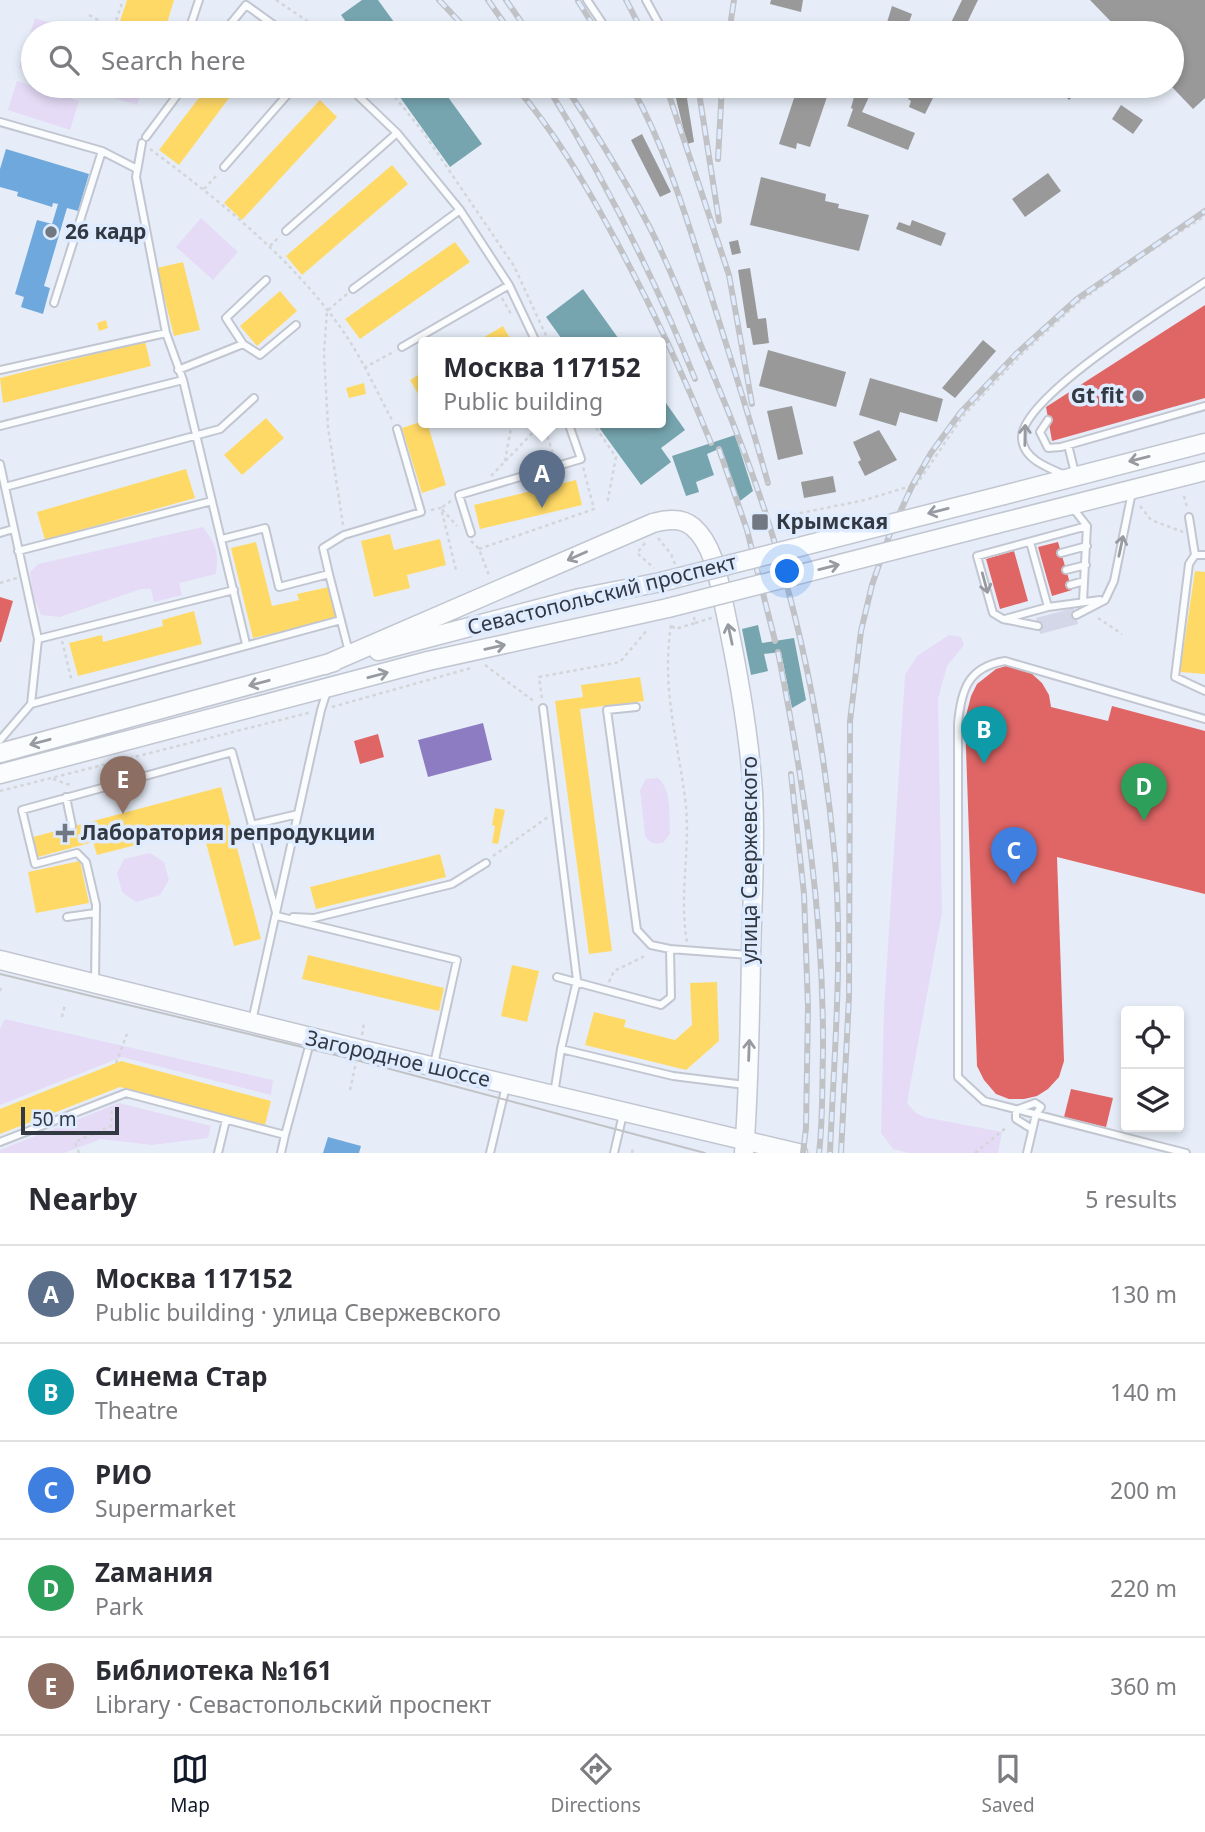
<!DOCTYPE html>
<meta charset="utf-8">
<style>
:root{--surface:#fff;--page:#f2f2f3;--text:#2b2b33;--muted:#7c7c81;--line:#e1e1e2;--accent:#111827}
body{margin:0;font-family:"Noto Sans",sans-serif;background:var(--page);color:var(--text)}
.controls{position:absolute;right:21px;bottom:21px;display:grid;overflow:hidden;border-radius:7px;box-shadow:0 4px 10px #0003}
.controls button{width:63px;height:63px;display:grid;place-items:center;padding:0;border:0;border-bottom:2px solid var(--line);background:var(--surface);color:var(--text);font:35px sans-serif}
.scale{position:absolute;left:21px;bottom:18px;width:98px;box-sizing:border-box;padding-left:7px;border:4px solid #333943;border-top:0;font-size:19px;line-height:24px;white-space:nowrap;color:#333943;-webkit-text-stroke:5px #dfebff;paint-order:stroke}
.you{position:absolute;left:788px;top:572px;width:24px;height:24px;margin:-18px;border:5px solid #fff;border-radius:50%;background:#1a73e8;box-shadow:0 0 0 10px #1a73e833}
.badge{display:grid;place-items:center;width:46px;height:46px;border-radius:50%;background:var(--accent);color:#fff;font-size:23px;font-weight:700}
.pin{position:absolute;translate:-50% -58px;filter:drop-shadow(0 2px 4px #0008)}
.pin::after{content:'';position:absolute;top:37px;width:24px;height:21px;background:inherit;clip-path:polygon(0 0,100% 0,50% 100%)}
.popup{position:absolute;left:418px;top:337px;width:248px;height:91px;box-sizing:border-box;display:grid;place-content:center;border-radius:7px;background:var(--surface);filter:drop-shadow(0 2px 5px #0005);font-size:23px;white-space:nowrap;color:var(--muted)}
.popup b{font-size:26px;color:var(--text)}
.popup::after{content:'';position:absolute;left:50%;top:100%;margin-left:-14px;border:14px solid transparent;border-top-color:var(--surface)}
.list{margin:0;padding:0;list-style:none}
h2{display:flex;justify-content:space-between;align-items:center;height:91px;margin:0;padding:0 28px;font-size:30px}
h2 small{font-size:23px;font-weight:400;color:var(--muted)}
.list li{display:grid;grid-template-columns:46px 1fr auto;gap:21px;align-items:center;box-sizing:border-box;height:98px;padding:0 28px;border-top:2px solid var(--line)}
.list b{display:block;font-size:26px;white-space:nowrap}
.list p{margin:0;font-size:23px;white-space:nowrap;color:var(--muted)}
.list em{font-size:23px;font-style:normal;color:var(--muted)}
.icon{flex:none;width:38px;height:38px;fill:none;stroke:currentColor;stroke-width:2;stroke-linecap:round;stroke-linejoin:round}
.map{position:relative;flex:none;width:1205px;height:1153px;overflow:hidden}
.search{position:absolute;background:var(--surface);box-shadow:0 4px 10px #0003;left:21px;right:21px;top:21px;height:77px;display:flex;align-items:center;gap:18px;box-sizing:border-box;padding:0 24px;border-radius:38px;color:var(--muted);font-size:26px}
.sheet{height:581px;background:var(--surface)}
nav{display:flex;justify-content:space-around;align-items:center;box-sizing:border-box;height:98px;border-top:2px solid var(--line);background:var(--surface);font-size:19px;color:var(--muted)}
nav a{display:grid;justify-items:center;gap:4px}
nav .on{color:var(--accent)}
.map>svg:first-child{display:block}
</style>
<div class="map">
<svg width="1205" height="1153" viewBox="0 0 1205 1153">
<rect width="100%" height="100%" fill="#e6edf8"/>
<path fill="#e5dbf7" d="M35,18L83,33H33V73L19,68Z
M17,81L79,101L70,130L8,110Z
M75,86H143L137,105Z
M201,218L238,252L213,280L176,247Z
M203,527C216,544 219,552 216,574L179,583L182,595L154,602L151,589H141L60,617L41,615L33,595L30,572L38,564Z
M949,635L961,637L964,645L947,666L938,699L942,913L907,1103L916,1113L924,1117L1002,1132L998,1153H909L893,1149L881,1133L884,1009L905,675L917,656Z
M658,778C672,789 669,817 670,834L663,843C654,845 649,843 645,835L640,790L646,779Z
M150,853L164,862L169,880L160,895L136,902L122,892L117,873L124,859Z
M5,1019L273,1080L271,1095L122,1057L0,1105V1029Z
M119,1103L211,1126L208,1138L152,1145L101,1139L64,1153H0V1150Z"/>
<path fill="#ffd966" d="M127,0H174L164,33H138L118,27Z
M208,86H238L179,165L159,150Z
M320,100L337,117L242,220L224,203Z
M392,165L408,184L302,275L286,256Z
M455,242L470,262L360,339L345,319Z
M183,262L200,330L174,336L157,268Z
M280,291L297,311L257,346L240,326Z
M106,320L108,328L99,331L97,323Z
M503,326L512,342H476Z
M145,341L151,366L3,403L0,378Z
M423,372V402L410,380Z
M364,383L366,394L349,398L346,388Z
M266,418L284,438L242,475L224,455Z
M423,421L427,422L446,485L422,493L402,428Z
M186,469L195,498L45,540L37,512Z
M576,480L582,505L480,529L474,505Z
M390,534L394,550L440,539L446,565L407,575L410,588L374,597L361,541Z
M256,542L272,606L299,600L297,594L329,587L336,619L253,638L231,548Z
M1195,571L1205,572V674L1180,672Z
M194,611L202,644L78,676L69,643L102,635L103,642L163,626L162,620Z
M640,677L644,701L580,709L612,951L589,954L555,701L583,697L581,685Z
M221,787L261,939L234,946L202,828L97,855L93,842L38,857L33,837Z
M495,808L505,810L498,844L492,843L495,826L492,825Z
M440,854L446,877L316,909L310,887Z
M80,861L89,903L36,913L28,872Z
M308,955L444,988L439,1011L302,979Z
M512,965L539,971L527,1022L501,1016Z
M717,982L719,1041L686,1070L585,1045L594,1012L626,1020L624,1027L675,1040L692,1025L690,983Z
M121,1061L271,1101L265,1125L120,1087L0,1134V1109Z"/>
<path fill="#e06666" d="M1205,305V398L1052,441L1046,407Z
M1058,542L1072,590L1052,596L1038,547Z
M1014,551L1028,601L1000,609L986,559Z
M0,597L13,601L1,642H0Z
M1006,666L1017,667L1031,673L1042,683L1049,695L1051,707L1108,721L1112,706L1205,731V894L1057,857L1064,1061L1059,1077L1048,1089L1037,1096L1024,1099H1009L996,1094L984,1080L977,1066L965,720L971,696L977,684L996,669Z
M378,734L384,757L360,764L354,741Z
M1071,1089L1113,1098L1106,1127L1064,1117Z"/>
<path fill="#8e7cc3" d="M483,723L492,760L428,777L418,740Z"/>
<path fill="#6fa8dc" d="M6,149L89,174L78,211L67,208L44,286L50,288L43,314L21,307L24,297L15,294L37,220L52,224L58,204L53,203L52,207L17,196L18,192L0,187V169Z
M328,1137L361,1146L359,1153H323Z"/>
<path fill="#76a5af" d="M362,0H378L402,33H354L341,15Z
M392,86H440L482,144L450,167Z
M583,289L621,342H564L546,317Z
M661,396L685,430L661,448L671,462L641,485L595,422H661Z
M735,435L753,491L740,501L721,448L707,454L714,475L696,482L699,492L686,496L672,456Z
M758,625L762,643L794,638L806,700L792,708L781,652L764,654L768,671L751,675L742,629Z"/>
<path fill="#999" d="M771,0H803L801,12L770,4Z
M962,0H978L962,33H946Z
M1090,0H1205V98L1193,109L1172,87V33H1122Z
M892,6L912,14L905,33H870L872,24L885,29Z
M673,86H685L694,142L687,144Z
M798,86L830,88L810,147L797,143L796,149L779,144Z
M857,86H874L862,112L915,133L908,150L847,126L853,109L851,108Z
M910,86H939L925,114L909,107L911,101L908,99L910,95L906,93Z
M1056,86H1077L1080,89L1069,100Z
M1121,105L1143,120L1133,134L1112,119Z
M642,134L671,192L660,197L631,140Z
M1048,173L1061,191L1025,217L1012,199Z
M761,177L826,194L825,201L839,204L838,208L869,215L859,251L750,225Z
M912,220L946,233L941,246L896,229L899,222L910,226Z
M738,240L741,253L732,255L729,242Z
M750,268L758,319L766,318L769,343L753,345L750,328H747L738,270Z
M983,340L996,351L955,398L942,388Z
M768,350L846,372L836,407L759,386Z
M870,378L943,399L937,422L900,412L896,426L859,415Z
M792,406L803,454L778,460L767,411Z
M879,430L897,460L865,476L858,462L861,460L853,442Z
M833,476L836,492L804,498L801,482Z"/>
<path fill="#d4d7e8" d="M1074,608L1078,624L1040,634L1036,618Z"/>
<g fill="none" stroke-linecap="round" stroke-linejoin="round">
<g stroke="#c1c6d0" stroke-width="10">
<path id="lane" d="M587,0L609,33
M646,0L664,33
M188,33L199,0
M223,33L246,5L285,33
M348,86L397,133L460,210L509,285L536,342
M0,122L102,151L137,169
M146,137L184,86
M142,143L136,177L166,333L183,380L246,644
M224,167L295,86
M286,231L397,133
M353,289L460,210
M54,303L102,151
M243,344L260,355L296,325
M402,347L509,285
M0,370L166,333
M178,370L243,344L226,318L266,280
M1048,420L1040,432L1048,448L1061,447L1205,406
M0,426L183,380
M1068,445L1075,473
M0,464L38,639L31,704
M1065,475C1048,468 1023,459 1022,438C1020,398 1170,306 1205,282
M5,487L220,429L254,398
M1070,509L1076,512L1087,526L1083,601
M1189,517L1195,555H1205
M0,533L13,529
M471,533L459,495L581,459L568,422
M222,539L265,528L279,587L329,574L349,652
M1030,542L1048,607
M18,551L212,501
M1061,553L1087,546
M1195,555L1189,564L1175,677L1205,691
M1066,570L1086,565
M329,574L323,548L344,535L421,512L397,429
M1070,585L1084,581
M1076,615L1105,600L1114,581L1132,492
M1005,619L1048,607L1100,600
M1038,626L1003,619L993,613L977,556L1087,526
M38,639L234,590
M636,707L607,710L637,930L651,945L670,949
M543,708L577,980L561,1049L554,1094
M0,740L31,704L341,620
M66,797L72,826
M251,825L298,814
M277,916L457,960L434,1064
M67,917L95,913
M293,917L314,918L452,884L486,863
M557,977L661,1005L671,997L670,949L749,955
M95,981L96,905L86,862L77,853L35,864L22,810L232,752L277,916
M252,1021L321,710L327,691
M561,1049L673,1076L745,1085
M0,1142L126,1093L285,1135L311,1039
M218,1153L226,1120
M281,1153L285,1135
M490,1153L506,1086
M614,1153L623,1114
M1027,1153L1036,1114L1041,1107L1035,1103L1016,1110V1119L1032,1129
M1186,1153L984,1101L958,1077V724C961,690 968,667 1005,661L1205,719"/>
</g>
<g stroke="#c1c6d0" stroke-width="21">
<path id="secondary" d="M1004,495L1205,443
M996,524L1205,471
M378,651L580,598L661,582
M325,665L653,523C667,519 682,517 693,527C715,546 719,583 725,610C738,671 749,731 753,793C756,848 752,903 751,957C750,1022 749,1088 744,1153
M0,753L334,662
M0,774L428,661L668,608
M0,960L359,1049L798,1153"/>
</g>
<path stroke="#d3d6d9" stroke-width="2.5" stroke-dasharray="3.5 3.5" stroke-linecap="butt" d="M276,0L325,33
M89,15L109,26L131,33
M114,27L123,0
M386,86L423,132L514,266L549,342
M150,149C223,203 299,264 349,340C365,365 378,394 392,420
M204,189L218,174
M270,246L280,236
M502,298L511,314
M364,368L395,351
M592,422L616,457L607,504
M543,423L554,457
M505,461L512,422
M491,476L543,422
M1184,496L1187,507
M451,501L441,508L457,526
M1140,506L1151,520L1183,532
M431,510L441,508L456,570
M786,516L865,500L917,484L963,416L1022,354L1079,302L1143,256L1205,216
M343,525L328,427L324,353L327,311L347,294
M658,538L671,554L675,564
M471,541L479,549L490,578
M645,543L637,553L654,568
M479,549L594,509L583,467
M0,583L17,578
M1098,618L1122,634
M695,623L712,618
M671,625C661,692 679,743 686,807C690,852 679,897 687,942
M672,626L675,629L695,623L694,617
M62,641L72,682
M485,665L535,702
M542,698L539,677L620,662L648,629
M332,707L471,668
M53,779L73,786
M0,791L312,712
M493,856L548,817
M609,982L614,971L647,955
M0,991L1,987
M62,1017L65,1004
M362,1035L364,1023
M116,1063L127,1034
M350,1090L356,1062
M79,1153L75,1142L111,1126L112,1107
M632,1153L633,1147
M975,1153L1007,1127"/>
<use href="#lane" stroke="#fbfcfe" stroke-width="6"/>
<use href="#secondary" stroke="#fbfcfe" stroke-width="18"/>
<path stroke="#c1c2c5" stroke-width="2" d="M0,974L356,1060L705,1153"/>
<g stroke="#c1c2c5" stroke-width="6">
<path id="rail" d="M439,0L470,33
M488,0L511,33
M506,0L529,33
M626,0L643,33
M578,1L598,33
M685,27L687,33
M729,33L734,0
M515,86C555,132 586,185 615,239C651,305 683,373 711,443
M547,86C605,180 654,276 695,379
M565,86C595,131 624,178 649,226C670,267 687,312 705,355C728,410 751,466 769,524C803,632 825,747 835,860C843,958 834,1055 830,1153
M631,86C667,150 687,220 709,289C729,354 750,418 768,483
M666,86L729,275L752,404
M698,86L719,221
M718,159L722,86
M719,449L747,530L775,641
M778,652C804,784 824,917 823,1052C822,1086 823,1120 819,1153
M791,774L804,894L808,1007L806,1128L803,1153
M841,1153L849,997L850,721L861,631L872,585L889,536L913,484L931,453L960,413L1016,354L1077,299L1205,211"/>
</g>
<use href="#rail" stroke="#dfebff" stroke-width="3.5" stroke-dasharray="10" stroke-linecap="butt"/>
<g stroke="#c1c6d0" stroke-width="21" stroke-linecap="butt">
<path id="secondary-bridge" d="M661,582L1004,495
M668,608L996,524"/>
</g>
<use href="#secondary-bridge" stroke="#fbfcfe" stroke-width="18"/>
</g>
<defs><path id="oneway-shaft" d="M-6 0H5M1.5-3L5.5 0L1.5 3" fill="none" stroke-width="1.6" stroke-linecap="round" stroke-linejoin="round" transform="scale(1.75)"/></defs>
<g stroke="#979aa0">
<use href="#oneway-shaft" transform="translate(1025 435) rotate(-89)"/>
<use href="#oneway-shaft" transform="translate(1139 459) rotate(166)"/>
<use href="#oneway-shaft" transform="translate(938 511) rotate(166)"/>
<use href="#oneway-shaft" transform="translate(1121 546) rotate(-78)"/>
<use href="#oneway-shaft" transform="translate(577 556) rotate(156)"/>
<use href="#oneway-shaft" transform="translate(829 567) rotate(-14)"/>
<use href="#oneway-shaft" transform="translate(985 583) rotate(75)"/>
<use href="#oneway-shaft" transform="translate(730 634) rotate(-102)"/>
<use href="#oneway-shaft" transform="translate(495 647) rotate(-13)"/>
<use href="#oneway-shaft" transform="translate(378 675) rotate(-15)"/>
<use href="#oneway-shaft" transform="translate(259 683) rotate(165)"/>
<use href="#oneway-shaft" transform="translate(40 742) rotate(165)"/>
<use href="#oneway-shaft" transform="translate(749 1050) rotate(-88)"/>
</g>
<g fill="#727882" stroke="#dfebff" stroke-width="2.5">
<circle cx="51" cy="232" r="7"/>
<circle cx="1138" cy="396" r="7"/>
<rect x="751" y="513" width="18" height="18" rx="3.5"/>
<path d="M61.5 822.5h7v7h7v7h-7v7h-7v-7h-7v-7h7z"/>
</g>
<g text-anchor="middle" stroke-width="7" stroke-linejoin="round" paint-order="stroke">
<g font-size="21" font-weight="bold" fill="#333943" stroke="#dfebff" text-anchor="start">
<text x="65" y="239">26 кадр</text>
<text x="1124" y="403" text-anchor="end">Gt fit</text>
<text x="776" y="529">Крымская</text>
<text x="81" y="840">Лаборатория репродукции</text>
</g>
<g font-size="21" fill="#333943" stroke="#dfebff">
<text transform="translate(602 595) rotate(-14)" y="7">Севастопольский проспект</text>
<text transform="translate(750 860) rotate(-90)" y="7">улица Свержевского</text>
<text transform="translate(398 1059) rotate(13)" y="7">Загородное шоссе</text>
</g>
</g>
</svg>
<div class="controls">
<button><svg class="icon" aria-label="locate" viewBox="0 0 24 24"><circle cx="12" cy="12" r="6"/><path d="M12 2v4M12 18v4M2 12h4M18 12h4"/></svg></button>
<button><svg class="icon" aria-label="layers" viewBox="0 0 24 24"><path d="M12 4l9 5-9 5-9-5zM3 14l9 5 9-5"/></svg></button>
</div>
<div class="scale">50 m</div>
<div class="you"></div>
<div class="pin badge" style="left:542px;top:508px;background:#5c6f8a">A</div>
<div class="popup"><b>Москва 117152</b>Public building</div>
<div class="pin badge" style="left:984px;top:764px;background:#0f9aa8">B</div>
<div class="pin badge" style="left:1014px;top:885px;background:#3f7fe0">C</div>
<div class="pin badge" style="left:1144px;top:821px;background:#2e9e5b">D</div>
<div class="pin badge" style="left:123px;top:814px;background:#8d6e63">E</div>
<div class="search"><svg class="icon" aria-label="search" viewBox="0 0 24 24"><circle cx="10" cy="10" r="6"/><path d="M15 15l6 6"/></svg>Search here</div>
</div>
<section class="sheet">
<h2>Nearby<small>5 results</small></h2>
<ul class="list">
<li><span class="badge" style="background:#5c6f8a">A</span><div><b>Москва 117152</b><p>Public building · улица Свержевского</p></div><em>130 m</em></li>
<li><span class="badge" style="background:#0f9aa8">B</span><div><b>Синема Стар</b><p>Theatre</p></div><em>140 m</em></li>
<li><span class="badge" style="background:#3f7fe0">C</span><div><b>РИО</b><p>Supermarket</p></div><em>200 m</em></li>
<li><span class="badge" style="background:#2e9e5b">D</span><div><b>Zамания</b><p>Park</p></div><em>220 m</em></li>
<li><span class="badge" style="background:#8d6e63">E</span><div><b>Библиотека №161</b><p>Library · Севастопольский проспект</p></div><em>360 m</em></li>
</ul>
</section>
<nav>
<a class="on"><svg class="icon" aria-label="map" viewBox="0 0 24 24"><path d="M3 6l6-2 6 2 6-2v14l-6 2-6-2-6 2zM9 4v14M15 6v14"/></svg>Map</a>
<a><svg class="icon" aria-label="directions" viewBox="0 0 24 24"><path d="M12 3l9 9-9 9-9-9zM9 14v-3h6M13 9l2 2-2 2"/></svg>Directions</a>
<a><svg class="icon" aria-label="saved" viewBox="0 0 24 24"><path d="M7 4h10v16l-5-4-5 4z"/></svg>Saved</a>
</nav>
